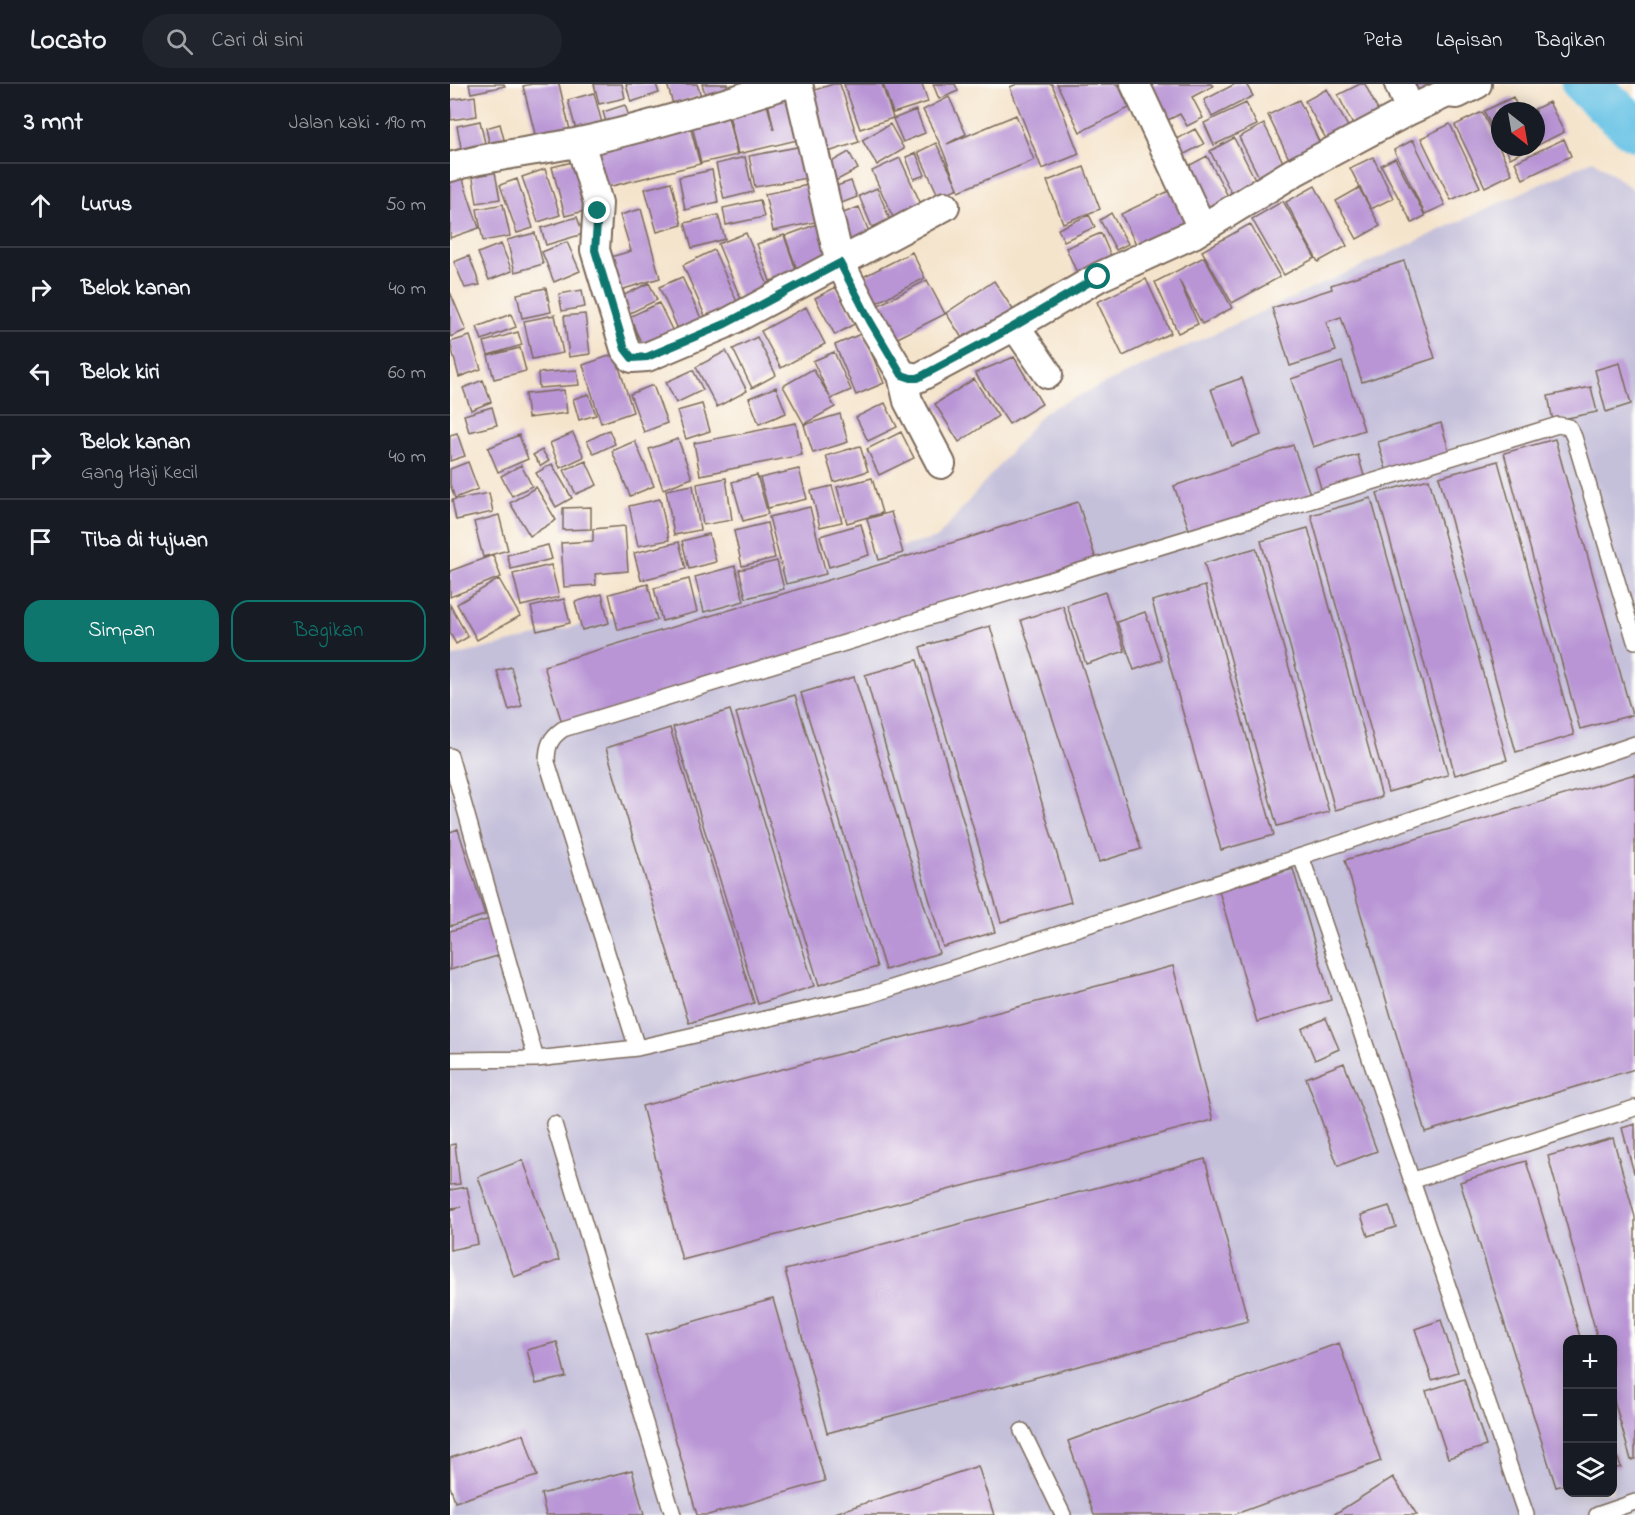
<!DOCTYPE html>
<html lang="id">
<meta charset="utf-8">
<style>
:root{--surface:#171b24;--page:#20242c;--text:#f1f3f6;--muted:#9ea1a6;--line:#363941;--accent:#0f766e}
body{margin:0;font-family:"Indie Flower",sans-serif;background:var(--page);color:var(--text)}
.controls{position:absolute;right:18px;bottom:18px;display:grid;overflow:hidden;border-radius:12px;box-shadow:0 3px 15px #0003}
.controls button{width:54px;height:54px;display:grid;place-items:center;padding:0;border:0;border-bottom:2px solid var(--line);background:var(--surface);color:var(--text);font:30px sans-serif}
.compass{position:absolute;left:1041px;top:18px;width:54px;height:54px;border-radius:50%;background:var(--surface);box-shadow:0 3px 15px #0003;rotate:149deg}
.stop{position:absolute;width:18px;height:18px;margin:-14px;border:4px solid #0f766e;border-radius:50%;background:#fff}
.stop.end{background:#0f766e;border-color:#fff;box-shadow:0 2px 6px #0008}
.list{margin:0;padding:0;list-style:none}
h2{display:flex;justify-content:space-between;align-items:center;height:78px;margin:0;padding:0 24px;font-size:26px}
h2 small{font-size:20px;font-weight:400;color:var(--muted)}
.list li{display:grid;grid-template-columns:39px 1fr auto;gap:18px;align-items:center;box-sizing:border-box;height:84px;padding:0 24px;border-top:2px solid var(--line)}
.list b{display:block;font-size:22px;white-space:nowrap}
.list p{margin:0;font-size:20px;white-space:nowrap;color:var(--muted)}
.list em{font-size:20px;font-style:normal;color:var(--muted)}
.actions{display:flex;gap:12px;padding:18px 24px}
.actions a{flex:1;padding:14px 0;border:2px solid var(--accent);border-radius:18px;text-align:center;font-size:21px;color:var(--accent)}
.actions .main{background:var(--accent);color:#fff}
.icon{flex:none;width:33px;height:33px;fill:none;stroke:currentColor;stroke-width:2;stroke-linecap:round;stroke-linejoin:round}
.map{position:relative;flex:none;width:1185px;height:1431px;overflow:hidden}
header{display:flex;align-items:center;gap:36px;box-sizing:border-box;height:84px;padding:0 30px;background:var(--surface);border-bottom:2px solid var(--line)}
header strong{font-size:28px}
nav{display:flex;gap:33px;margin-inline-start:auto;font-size:21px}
.search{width:420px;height:54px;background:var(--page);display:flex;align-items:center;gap:15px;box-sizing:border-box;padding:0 21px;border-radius:33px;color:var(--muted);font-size:22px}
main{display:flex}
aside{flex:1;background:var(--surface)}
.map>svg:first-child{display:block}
</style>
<header>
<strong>Locato</strong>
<div class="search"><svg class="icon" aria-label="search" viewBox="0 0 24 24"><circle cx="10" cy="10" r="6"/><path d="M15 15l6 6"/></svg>Cari di sini</div>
<nav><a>Peta</a><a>Lapisan</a><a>Bagikan</a></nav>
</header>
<main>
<aside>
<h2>3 mnt<small>Jalan kaki · 190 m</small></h2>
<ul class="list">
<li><svg class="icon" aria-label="ahead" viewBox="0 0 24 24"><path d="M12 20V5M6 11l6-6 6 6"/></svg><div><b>Lurus</b></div><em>50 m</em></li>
<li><svg class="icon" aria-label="right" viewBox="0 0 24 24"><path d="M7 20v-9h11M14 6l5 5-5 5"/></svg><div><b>Belok kanan</b></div><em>40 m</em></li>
<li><svg class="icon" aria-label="left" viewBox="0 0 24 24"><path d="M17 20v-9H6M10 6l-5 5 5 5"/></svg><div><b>Belok kiri</b></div><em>60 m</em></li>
<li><svg class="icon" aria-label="right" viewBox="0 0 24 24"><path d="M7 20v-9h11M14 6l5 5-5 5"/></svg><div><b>Belok kanan</b><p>Gang Haji Kecil</p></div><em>40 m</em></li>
<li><svg class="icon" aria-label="arrive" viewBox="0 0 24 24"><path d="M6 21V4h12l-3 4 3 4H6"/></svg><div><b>Tiba di tujuan</b></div></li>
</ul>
<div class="actions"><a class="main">Simpan</a><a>Bagikan</a></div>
</aside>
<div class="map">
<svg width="1185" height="1431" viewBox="0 0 1185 1431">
<rect width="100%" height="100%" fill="#fdfcf7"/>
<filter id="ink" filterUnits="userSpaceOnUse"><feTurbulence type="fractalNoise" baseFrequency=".0167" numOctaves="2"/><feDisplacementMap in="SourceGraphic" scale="12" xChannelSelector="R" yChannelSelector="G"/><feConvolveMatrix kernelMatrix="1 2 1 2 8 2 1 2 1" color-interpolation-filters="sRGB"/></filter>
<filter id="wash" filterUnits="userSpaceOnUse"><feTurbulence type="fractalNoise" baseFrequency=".008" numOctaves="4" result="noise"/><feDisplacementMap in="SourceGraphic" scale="24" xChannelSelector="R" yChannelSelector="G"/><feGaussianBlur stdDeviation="1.35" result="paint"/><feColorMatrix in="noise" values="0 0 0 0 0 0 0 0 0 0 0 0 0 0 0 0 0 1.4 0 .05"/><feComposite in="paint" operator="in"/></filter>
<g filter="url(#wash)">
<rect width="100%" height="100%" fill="#f5e4cc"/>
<path fill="#c5c0da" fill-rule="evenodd" d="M1143,76L1185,107V1431H0V573L487,454L595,327ZM1118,1256H1162V1408H1118Z"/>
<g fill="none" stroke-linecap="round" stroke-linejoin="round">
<path stroke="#68c3e6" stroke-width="46" d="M1135,0L1185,44"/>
</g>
<g id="blocks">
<path fill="#b995d5" d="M19,0H54L55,2L21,9Z
M82,0H109L121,50L87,58L73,2Z
M144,0H172L175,14L149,20Z
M176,0H206L209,9L181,18Z
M217,0H247L251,12L223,20Z
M252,0H277L279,10L257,16Z
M383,0H390L409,58L372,70L353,10Z
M394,0H432L443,34L410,45Z
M433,0H472L478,18L443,29Z
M483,0H505L508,7L489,15Z
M567,0H602L629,70L592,85L560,3Z
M607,0H668L679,24L630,48Z
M691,0H761L763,2L742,13L753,34L737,42L730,30L710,40Z
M785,0H796L803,12L762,33L754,16Z
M910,0H915L931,33L905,45L888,11Z
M957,0H983L964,20Z
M877,5L901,48L879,60L855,17Z
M347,8L356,54L288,70L278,26L316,17L324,46L317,14Z
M144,9L153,43L127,50L118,16Z
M25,12L27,32L1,36L0,16Z
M499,13L516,50L497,60L566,31L584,76L509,107L491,62L473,26Z
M1063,13L1069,27H1050V61L1034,27Z
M849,16L873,66L842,81L818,31Z
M1099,18L1114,48L1086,62V27H1081Z
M796,19L807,41L764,61L754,39Z
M175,21L182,41L159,48L153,28Z
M276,25L287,71L251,79L240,33Z
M466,26L475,49L453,58L443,35Z
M1032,28L1062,90L1035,103L1005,41Z
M238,34L250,80L146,106L135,63Z
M30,37L37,68L13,74L7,42Z
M50,40L57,67L42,71L36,44Z
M440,40L454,65L427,81L412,56Z
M814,40L838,88L813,101L789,53Z
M1000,40L1030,103L1001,116L971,54Z
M745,45L754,60L725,75L717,60Z
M784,54L808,101L784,114L760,67Z
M1114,55L1121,72L1073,95L1065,78Z
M963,56L995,121L975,130L944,66Z
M486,59L508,104L489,113L468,68Z
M358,61L363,93L305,103L299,72Z
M1055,63H1083L1060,74Z
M399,68L408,85L378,101L369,85Z
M466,69L475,91L464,95L456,73Z
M757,72L782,120L754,135L729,87Z
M295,73L303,108L274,115L266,80Z
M923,73L943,114L921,125L900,84Z
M450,74L475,129L447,142L422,87Z
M945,74L975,132L962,139L931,81Z
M134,75L146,124L115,132L102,83Z
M43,78L50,115L27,119L21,82Z
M634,83L650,125L613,139L597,97Z
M95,85L110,131L88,138L72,93Z
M262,86L268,118L235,126L229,93Z
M10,87L29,144L0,154V90Z
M67,95L83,144L67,149L50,101Z
M401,97L407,113L381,123L375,106Z
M221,98L232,141L207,148L195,105Z
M363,100L370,137L323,147L315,110Z
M865,102L897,162L868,178L836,118Z
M427,104L440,136L422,143L409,112Z
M909,104L930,142L907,155L886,117Z
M721,106L738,140L688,164L671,130Z
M310,116L314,133L276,141L273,124Z
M833,117L865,174L834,191L802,135Z
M53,120L60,152L33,157L27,125Z
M409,123L421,153L396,163L383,133Z
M191,125L210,194L164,208L154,175L181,167L170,131Z
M661,129L678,160L666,166L650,136Z
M268,131L275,155L242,164L235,139Z
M639,131L645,143L614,157L608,145Z
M127,133L133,150L96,161L91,144Z
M370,139L382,174L347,186L335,152Z
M800,140L830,193L782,219L752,167Z
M85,149L93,180L65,188L57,156Z
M296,149L322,211L294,223L268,160Z
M651,149L665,181L630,196L616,164Z
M334,151L347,189L320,197L307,160Z
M117,158L130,187L104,198L92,168Z
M51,160L62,187L39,196L28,169Z
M264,166L291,227L259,241L233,181Z
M462,168L475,194L418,223L405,197Z
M19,172L30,201L15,204L4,178Z
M754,173L782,224L752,240L729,196L748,240L728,249L705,198Z
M954,177L985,274L912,298L891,233L876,238L886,267L840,282L822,224L882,205L881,201Z
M232,193L255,243L232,254L209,203Z
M696,195L721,249L673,272L647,218Z
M477,196L495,230L436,260L419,226Z
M544,197L568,233L519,265L496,229Z
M199,199L207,216L178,230L170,213Z
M386,203L406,239L385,251L365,214Z
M96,204L101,228L72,234L67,210Z
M132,206L135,223L112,227L109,210Z
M0,208L16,246L0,253Z
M209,219L226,254L196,268L179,233Z
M356,223L375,260L331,284L311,247Z
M61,230L66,243L32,256L27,243Z
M135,230L140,270L119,273L114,232Z
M105,231L113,269L82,275L74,237Z
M68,248L72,261L38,271L34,258Z
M413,249L434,299L406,311L385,261Z
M20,252L31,285L9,293L0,258Z
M307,253L326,291L302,304L283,265Z
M70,264L76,287L44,295L38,272Z
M276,267L297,307L267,323L246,283Z
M384,268L401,306L380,315L385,323L354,340L333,302L363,285L380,313L363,277Z
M165,270L183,328L151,339L133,281Z
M564,273L592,320L559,340L525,289Z
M892,278L914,346L863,363L841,295Z
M1170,279L1181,320L1156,328L1145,286Z
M127,286L129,301L89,304L88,289Z
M243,286L253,306L226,319L216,298Z
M792,294L811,351L782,362L761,305Z
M524,295L548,332L509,358L485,320Z
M33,296L41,318L21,326L13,304Z
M203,301L217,339L194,348L180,310Z
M326,303L336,329L309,340L299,314Z
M1141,303L1147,328L1103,337L1098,312Z
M114,306L117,329L78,334L75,310Z
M139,310L146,331L129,336L123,315Z
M435,319L447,343L418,357L406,333Z
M252,320L260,347L236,355L227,327Z
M42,323L47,341L19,348L14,331Z
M390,330L398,358L363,369L354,341Z
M346,339L352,371L250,391L244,359Z
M991,339L1001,374L938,392L928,358Z
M159,346L165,360L144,370L137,357Z
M451,348L464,374L429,391L417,365Z
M7,349L15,372L0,377V351Z
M123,349L134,373L110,384L100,359Z
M69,351L78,375L48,388L38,364Z
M228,355L242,394L213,405L199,365Z
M1105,355L1182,631L1130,645L1054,369Z
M185,357L204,402L180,412L162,367Z
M843,361L860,410L741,451L724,402Z
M410,362L418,387L384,398L376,372Z
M92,366L99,377L91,382L83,371Z
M908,371L916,399L873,411L865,384Z
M136,377L147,401L126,410L114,386Z
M1048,377L1124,651L1066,668L989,393Z
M18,378L28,405L5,414L0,400V385Z
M102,380L122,414L106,423L86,389Z
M71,381L82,402L62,412L51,392Z
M349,385L357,415L318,424L310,394Z
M307,391L318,430L293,437L282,398Z
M276,394L282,436L253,441L247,400Z
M422,394L432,429L397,439L387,403Z
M979,395L1057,676L1005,691L927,409Z
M243,401L250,446L224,451L216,406Z
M382,402L392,438L370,443L361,407Z
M86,403L106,436L80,452L60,419Z
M39,409L43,428L6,436L2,416Z
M921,414L998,691L938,708L861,431Z
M210,415L219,456L188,462L179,422Z
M628,418L647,479L113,642L94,582L521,453Z
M141,423V445L113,446V424Z
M360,423L376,490L336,500L319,433Z
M441,428L453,469L429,476L417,435Z
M49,431L58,466L33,473L24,438Z
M317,439L325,474L292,482L284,447Z
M411,440L419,471L379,483L370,452Z
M175,442L178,487L145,490L146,501L114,503L111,459L143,457V445Z
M858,444L932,713L885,726L811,457Z
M259,450L266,478L239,485L232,457Z
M229,458L236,485L191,496L184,469Z
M98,461L102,475L61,485L57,471Z
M806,464L879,728L827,742L754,479Z
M43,471L51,493L0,513V487Z
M327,477L334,505L296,514L289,486Z
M101,481L109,513L71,522L63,490Z
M285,482L294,517L254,528L245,493Z
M49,495L70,532L27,556L7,520Z
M239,495L247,528L212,537L204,504Z
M198,500L207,536L168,546L159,510Z
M755,502L824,751L771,766L702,517Z
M655,508L675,567L636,580L617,521Z
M152,510L159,539L132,546L125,518Z
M114,515L120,539L87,547L81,523Z
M0,521L18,553L6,560L0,549Z
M613,522L691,765L649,778L571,536Z
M695,528L712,576L684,586L667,538Z
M540,542L621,818L551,838L470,563Z
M467,576L545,848L493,863L415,591Z
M61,583L72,622L59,626L47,587Z
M404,593L489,869L435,886L351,609Z
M345,611L427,883L369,901L286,629Z
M280,626L364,902L308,920L223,643Z
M220,644L304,919L239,939L156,664Z
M1185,690V985L975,1048L895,776Z
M8,745L35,831L0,842V748Z
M843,785L881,916L807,938L769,807Z
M40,835L51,871L0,886V847Z
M723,882L763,1036L232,1176L192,1022Z
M876,934L889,965L865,976L852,945Z
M894,979L927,1067L888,1082L856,994Z
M1185,1040V1089H1184L1172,1044Z
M1163,1054L1185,1133V1375L1181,1376L1162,1309V1256H1148L1098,1072Z
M5,1060L10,1100L0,1101V1061Z
M755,1075L798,1237L377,1349L335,1186Z
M73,1076L109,1176L64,1193L28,1093Z
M1076,1077L1131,1256H1118V1400L1106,1403L1010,1098Z
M17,1103L28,1160L0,1166V1126L11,1123L0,1124V1106Z
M939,1122L946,1143L918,1152L911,1131Z
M323,1215L375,1397L258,1431H247L196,1251Z
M991,1236L1008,1288L982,1296L965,1245Z
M107,1258L116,1293L86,1300L77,1266Z
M889,1259L931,1377L783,1431H644L618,1357Z
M1014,1295L1036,1362L998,1374L976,1307Z
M74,1350L87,1392L5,1418L0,1402V1374Z
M1162,1358L1171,1383L1162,1385Z
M528,1382L544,1431H379Z
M182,1386L194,1431H96L91,1410Z
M943,1393L967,1431H883Z"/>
</g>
</g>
<g filter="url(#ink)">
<use href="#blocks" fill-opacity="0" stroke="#7c6b5b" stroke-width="1.5"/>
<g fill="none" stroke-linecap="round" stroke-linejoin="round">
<g stroke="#7c6b5b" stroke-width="18">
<path id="lane" d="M0,672L86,975
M851,772L1076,1431
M187,964L97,678C97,662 100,654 113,645L1108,341L1119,343L1124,353L1185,557
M0,976L86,975L187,964L417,912L895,758L1185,660
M104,1040L223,1431
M961,1097L1185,1024
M572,1347L613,1431
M1147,1431L1185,1418"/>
</g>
<g stroke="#7c6b5b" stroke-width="32">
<path id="street" d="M348,0L390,179L420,237L452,291L468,294L563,243L567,245L598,290
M685,0L752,144
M949,0L960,26
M130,58L148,119L145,166L175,265L182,274L197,273L275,240L495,122
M0,83C43,71 87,67 130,58C200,43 268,22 336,0
M563,243L649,193L743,150L844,88L960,26L997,9L1007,10L1027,0
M452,291L458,317L491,380"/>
</g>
<use href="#lane" stroke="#fff" stroke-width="15"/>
<use href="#street" stroke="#fff" stroke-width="28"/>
</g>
</g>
<g fill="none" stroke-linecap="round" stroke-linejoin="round" filter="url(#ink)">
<path stroke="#0f766e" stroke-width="8" d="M148,127L145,166L175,265L182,274L197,273L275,240L390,179L420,237L452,291L461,294H468L563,243L648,193"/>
</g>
</svg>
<div class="controls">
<button>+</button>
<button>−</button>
<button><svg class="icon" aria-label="layers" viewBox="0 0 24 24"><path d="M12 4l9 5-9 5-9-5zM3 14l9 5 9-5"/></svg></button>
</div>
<svg class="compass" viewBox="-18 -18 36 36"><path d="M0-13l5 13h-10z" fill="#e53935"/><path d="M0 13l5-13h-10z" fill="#9ea1a6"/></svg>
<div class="stop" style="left:648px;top:193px"></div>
<div class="stop end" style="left:148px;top:127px"></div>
</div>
</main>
